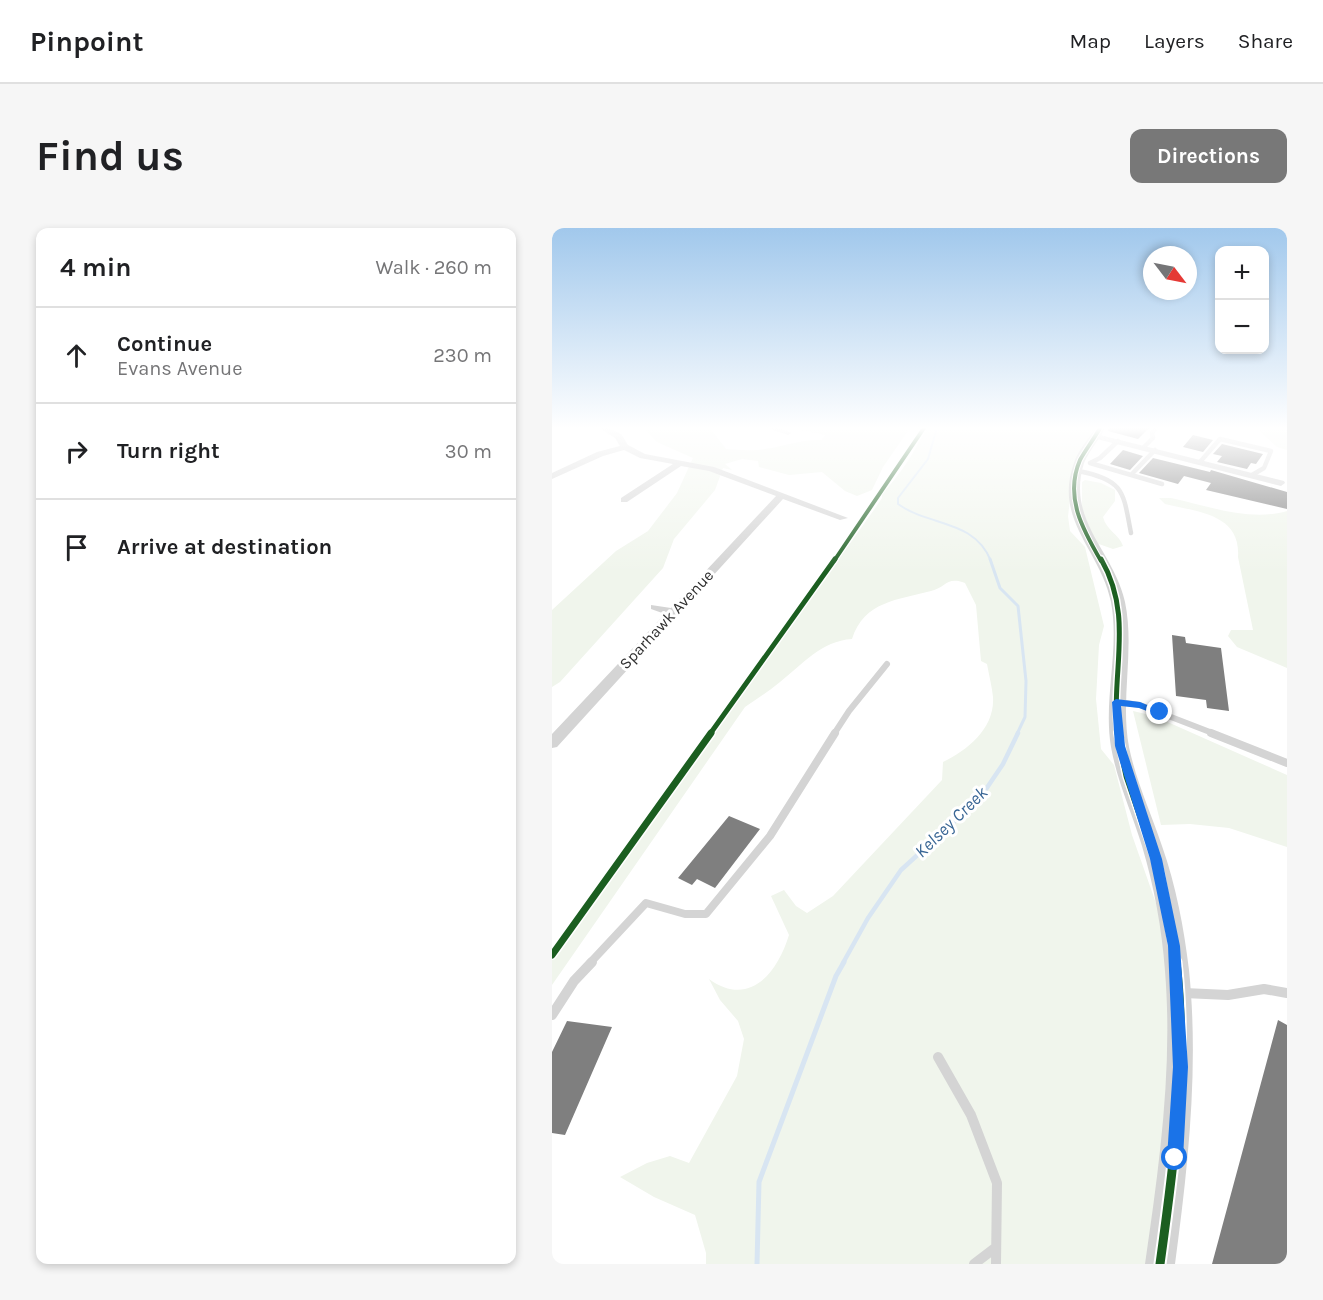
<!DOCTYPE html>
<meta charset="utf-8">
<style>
:root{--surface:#fff;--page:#f6f6f6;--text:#202124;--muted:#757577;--line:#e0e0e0;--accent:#787878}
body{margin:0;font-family:Karla,sans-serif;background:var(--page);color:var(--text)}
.controls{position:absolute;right:18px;top:18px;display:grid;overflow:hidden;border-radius:12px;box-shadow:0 3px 9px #0003}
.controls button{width:54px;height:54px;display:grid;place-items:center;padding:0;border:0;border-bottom:2px solid var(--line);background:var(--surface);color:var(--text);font:30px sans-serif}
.compass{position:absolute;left:591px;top:18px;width:54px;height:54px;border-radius:50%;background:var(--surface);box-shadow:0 3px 9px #0003;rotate:122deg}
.stop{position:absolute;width:18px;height:18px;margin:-14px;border:4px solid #1a73e8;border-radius:50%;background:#fff}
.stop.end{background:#1a73e8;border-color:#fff;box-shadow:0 2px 6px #0008}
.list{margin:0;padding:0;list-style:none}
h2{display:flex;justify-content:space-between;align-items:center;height:78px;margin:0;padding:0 24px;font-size:26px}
h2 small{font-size:20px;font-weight:400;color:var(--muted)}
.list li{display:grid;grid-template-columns:39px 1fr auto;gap:18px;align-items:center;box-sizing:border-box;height:96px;padding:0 24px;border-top:2px solid var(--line)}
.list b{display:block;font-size:22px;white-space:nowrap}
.list p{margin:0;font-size:20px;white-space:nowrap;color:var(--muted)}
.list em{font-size:20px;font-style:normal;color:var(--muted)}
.icon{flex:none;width:33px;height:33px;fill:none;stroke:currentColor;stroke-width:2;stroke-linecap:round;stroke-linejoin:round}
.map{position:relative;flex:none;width:735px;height:1036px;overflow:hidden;border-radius:12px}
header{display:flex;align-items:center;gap:36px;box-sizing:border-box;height:84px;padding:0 30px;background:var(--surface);border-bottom:2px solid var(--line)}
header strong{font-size:28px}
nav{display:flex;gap:33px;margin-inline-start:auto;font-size:21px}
.intro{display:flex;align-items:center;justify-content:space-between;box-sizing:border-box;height:144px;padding:0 36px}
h1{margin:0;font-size:42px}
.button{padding:15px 27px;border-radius:12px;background:var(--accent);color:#fff;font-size:21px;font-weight:700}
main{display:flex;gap:36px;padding:0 36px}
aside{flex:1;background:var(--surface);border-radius:12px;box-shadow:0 3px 9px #0003}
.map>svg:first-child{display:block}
</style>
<header>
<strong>Pinpoint</strong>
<nav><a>Map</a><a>Layers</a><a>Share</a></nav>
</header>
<div class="intro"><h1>Find us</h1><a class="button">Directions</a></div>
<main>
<aside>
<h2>4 min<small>Walk · 260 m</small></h2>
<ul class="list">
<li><svg class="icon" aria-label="ahead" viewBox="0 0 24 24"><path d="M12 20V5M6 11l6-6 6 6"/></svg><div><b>Continue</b><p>Evans Avenue</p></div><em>230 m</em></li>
<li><svg class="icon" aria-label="right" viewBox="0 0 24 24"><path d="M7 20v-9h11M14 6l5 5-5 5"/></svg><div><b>Turn right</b></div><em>30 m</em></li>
<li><svg class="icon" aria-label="arrive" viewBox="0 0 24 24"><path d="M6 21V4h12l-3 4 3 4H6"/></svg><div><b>Arrive at destination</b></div></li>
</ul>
</aside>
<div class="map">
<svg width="735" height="1036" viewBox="0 0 735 1036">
<rect width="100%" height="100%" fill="#fff"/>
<path fill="#f0f5ec" d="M91,200H158L174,221C187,222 201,223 213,221C233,218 250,211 270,212L273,207L240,200H358L331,239L320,262L305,268L293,263L270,244L237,247L207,239L206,233L190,231L173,236L180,242L171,240L163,262L122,311L111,340L8,454L0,459V382L64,323L96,303L125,265L141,230L105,214Z
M374,200H542L535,213L521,248L516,288L518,303L533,319L552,398L547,417L544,471L549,521L562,537L580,607L606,681L612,712L620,823L600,1036H154V1025L143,987L102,969L68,949L95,935L118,928L137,935L185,848L192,811L186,793L168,772L157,751C197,780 225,746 237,707L219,668L232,662L244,678L255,685L281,668L390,552L391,534C416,522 443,500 441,469C440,459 437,447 435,436L429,433L424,377L413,355C394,348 394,360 379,363C346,372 312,373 300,411C269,413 251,436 228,454C217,463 205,471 193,479L0,757V732L324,279L330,270V266C348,247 363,224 374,200Z
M704,200H735V222L725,219Z
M533,252L549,255L563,262V273L551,289C554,302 567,306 571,318L561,321L544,315L530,282V254Z
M619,270C656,278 698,294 735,283V440L685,419L676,408L679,402H701L686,329C689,286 646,284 613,276L607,270Z
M581,483L602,488L735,547V619L677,600L638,596L609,597Z"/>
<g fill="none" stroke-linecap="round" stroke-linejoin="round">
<path stroke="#d8e5f2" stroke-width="2" d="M384,203L376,231L346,270V276C378,299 422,291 439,333"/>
<path stroke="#d8e5f2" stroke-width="3" d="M438,331L448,360L466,378L474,453L473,489L465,506"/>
<path stroke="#d8e5f2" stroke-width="4.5" d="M291,735L316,690L349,642L428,570L451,536L466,505"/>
<path stroke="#d8e5f2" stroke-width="5" d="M205,1036L207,954L284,748L292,734"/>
</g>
<path fill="#7f7f7f" d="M557,200H597L586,211L556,203Z
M641,207L661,212L651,224L631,219Z
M670,216L711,226L704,236L699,235L695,241L665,234L670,228L661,226Z
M571,222L591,228L578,242L558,236Z
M601,230L658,244L659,242L735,264V281L654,262L659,255L632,248L626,256L587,245Z
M620,407L633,409L634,415L669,420L677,483L655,480L654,472L624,468Z
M177,588L208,601L163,660L145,651L140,657L126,650Z
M726,792L735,797V1036H660Z
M15,793L60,799L13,907L0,905V824Z"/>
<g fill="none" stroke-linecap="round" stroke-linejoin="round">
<path stroke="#d4d4d4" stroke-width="4.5" d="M566,213L548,230L538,235L610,256
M592,219L601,210L600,205L603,200
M648,234L668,211L719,223L712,240L700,247
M526,243C573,252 571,264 579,305
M579,247L603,222"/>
<path stroke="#d4d4d4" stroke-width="6" d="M567,474L588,477L663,506
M282,506L297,483L335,436"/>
<path stroke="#d4d4d4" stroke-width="8" d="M659,505L735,535
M38,735L94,675L133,686H154L218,608L283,505"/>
<path stroke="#d4d4d4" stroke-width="10" d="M632,765L676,767L712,761L735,765
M0,787L22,753L40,734
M386,829L419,887L445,955L444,1036
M422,1036L443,1020"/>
<path fill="#d4d4d4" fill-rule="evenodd" d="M47,200H57L69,206L76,217L93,226L162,239L296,290L288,292L231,271L5,519L0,520V506L113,386L99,381V377L119,380L224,268L157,243L129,238L75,274H69V270L121,236L88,230L72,222L51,228L0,251V245L45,224L68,218L63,210Z
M215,200H227L240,205L236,207Z
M544,206L732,253L733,255L729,258L541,210L540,208Z"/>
<path fill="#d4d4d4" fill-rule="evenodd" d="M543,200H553C547,212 537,223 532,235C514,293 562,323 573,374C583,422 568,471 577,519C584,553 599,585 610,618C624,658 632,700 637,742C647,840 636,939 623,1036H593C607,939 621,841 613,743C610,701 602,658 590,618C580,585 565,553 559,519C551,471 568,422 559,374C549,323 501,292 522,235C526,222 536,212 543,200Z"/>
<g stroke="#fff" stroke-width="6">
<path id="cycleway-far3" d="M548,200C542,211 534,221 528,232C512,269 531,302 549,333
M282,333L372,200"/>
</g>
<g stroke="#fff" stroke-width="8">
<path id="cycleway-far2" d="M549,331C583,390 558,444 566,506
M158,506L283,331"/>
</g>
<g stroke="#fff" stroke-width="10">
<path id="cycleway-far1" d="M566,505L575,548L608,645L624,735
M0,727L159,505"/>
</g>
<g stroke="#fff" stroke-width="13">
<path id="cycleway" d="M608,1036C622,936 636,834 624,734"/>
</g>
<use href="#cycleway-far3" stroke="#1b5e20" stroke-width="4"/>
<use href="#cycleway-far2" stroke="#1b5e20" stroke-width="5"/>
<use href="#cycleway-far1" stroke="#1b5e20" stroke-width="7"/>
<use href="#cycleway" stroke="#1b5e20" stroke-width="9"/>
</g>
<linearGradient id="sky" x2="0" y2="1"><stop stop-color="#a1c8ec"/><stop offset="0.58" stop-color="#fff"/><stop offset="1" stop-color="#fff" stop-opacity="0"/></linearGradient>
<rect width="735" height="345" fill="url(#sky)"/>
<path fill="#1a73e8" d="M564,471L588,474L612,484L608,488L587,480L569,478L573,518L610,631L628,718L636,839L631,930L628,936L623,938L618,936L615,930L621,839L616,718L598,631L563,518L560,474Z"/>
<g text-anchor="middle" stroke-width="6" stroke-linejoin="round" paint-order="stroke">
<g font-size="16" fill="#2f2f2f" stroke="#fff">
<text transform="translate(114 391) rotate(-47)" y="6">Sparhawk Avenue</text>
</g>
<g font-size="18" font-style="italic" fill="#396695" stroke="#fff">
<text transform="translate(399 594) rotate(-44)" y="6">Kelsey Creek</text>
</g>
</g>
</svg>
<div class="controls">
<button>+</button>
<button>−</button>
</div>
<svg class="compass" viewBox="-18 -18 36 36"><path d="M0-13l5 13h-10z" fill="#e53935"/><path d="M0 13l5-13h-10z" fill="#757577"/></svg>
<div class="stop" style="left:623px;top:930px"></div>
<div class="stop end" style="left:608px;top:484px"></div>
</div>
</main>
